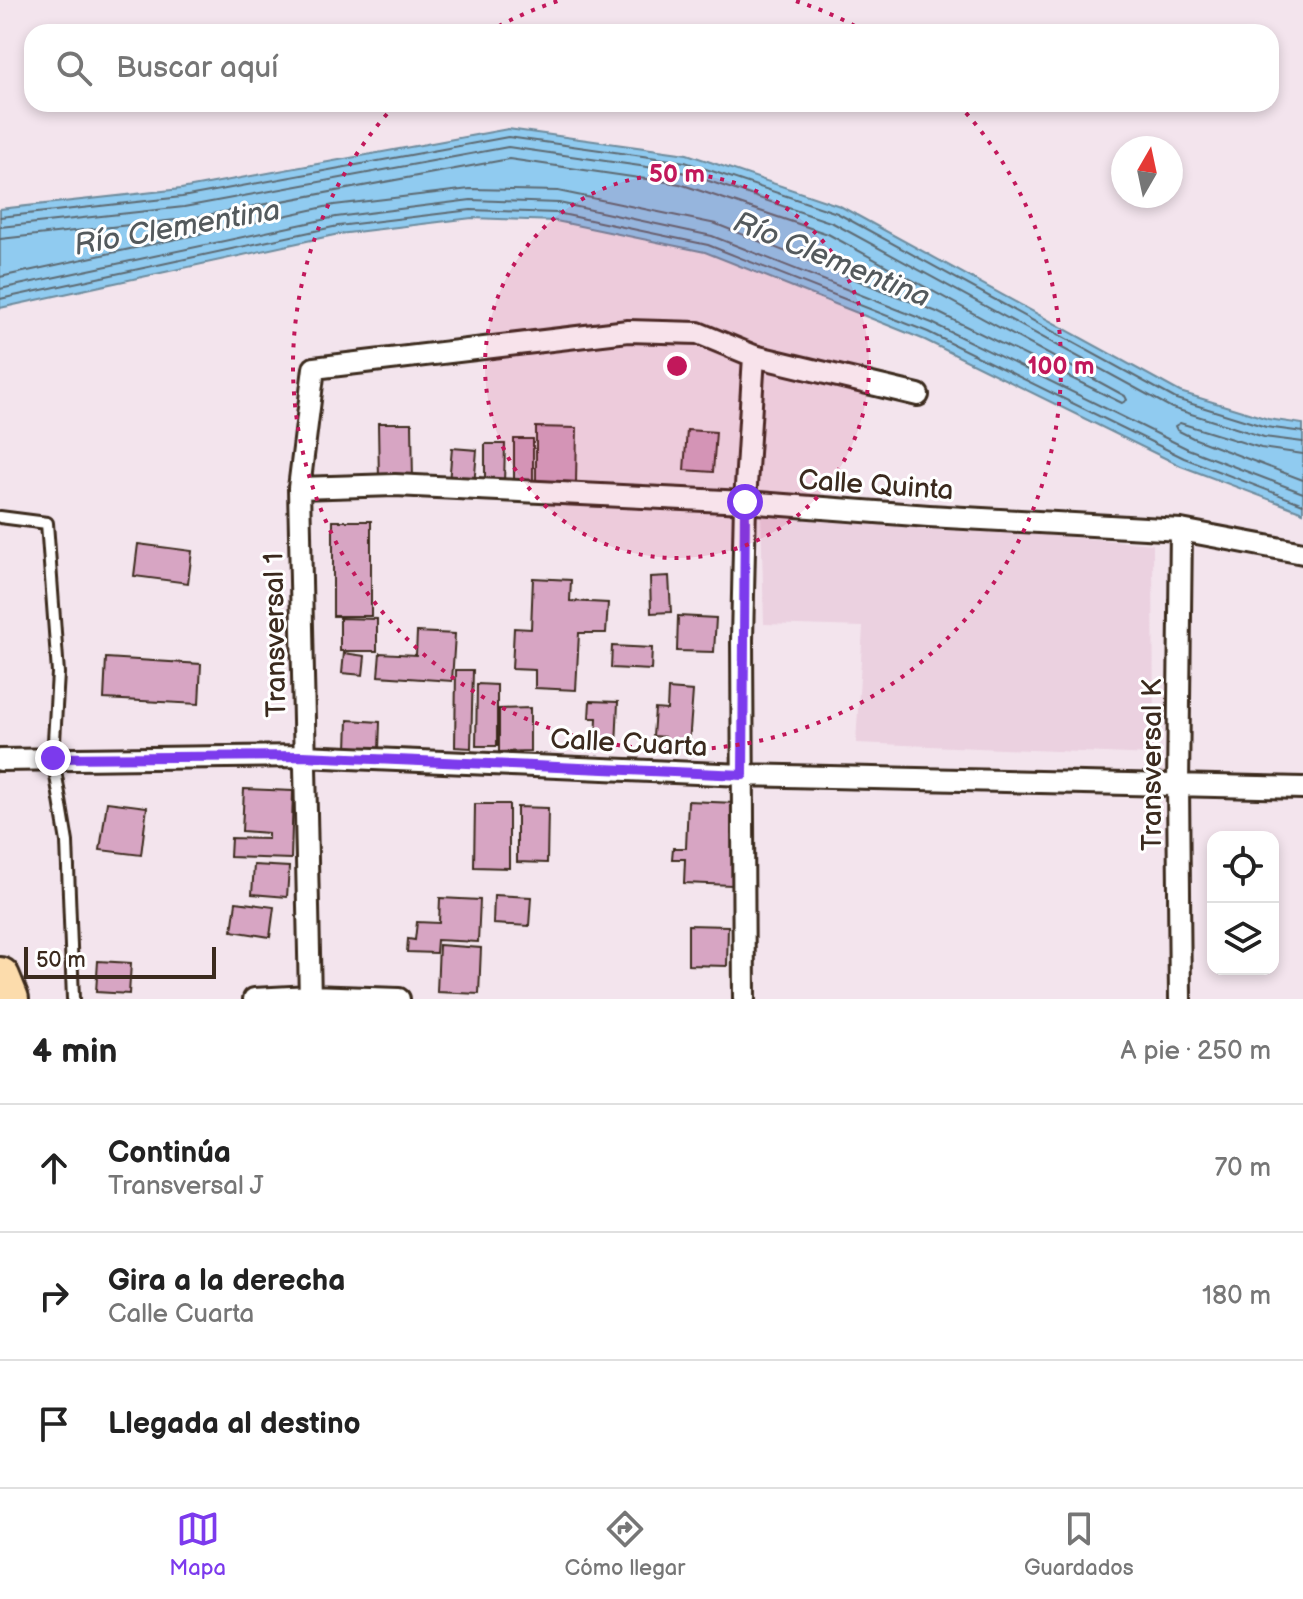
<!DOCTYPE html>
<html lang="es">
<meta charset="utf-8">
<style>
:root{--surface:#fff;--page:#f2f2f2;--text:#222;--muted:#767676;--line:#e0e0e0;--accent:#7c3aed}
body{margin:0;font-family:"Balsamiq Sans",sans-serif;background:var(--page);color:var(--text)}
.controls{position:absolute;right:24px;bottom:24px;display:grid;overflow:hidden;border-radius:16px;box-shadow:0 4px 12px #0003}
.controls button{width:72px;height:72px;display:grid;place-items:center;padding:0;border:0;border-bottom:2px solid var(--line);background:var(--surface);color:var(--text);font:40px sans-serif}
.compass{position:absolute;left:1111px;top:136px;width:72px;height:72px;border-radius:50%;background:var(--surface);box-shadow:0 4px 12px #0003;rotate:9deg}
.scale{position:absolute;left:24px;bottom:20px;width:192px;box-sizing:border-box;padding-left:8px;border:4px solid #3b2a1e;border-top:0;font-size:22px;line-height:28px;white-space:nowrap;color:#3b2a1e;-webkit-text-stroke:6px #fff;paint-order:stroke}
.stop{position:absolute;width:24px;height:24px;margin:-18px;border:6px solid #7c3aed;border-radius:50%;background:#fff}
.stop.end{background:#7c3aed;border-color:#fff;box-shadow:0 2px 8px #0008}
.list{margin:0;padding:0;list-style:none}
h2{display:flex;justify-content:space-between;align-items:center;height:104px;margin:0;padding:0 32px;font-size:34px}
h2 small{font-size:26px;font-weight:400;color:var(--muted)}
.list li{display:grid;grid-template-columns:52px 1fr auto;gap:24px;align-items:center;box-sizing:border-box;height:128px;padding:0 32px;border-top:2px solid var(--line)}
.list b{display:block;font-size:30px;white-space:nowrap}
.list p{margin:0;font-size:26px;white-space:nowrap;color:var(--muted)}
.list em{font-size:26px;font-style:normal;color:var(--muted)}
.icon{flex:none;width:44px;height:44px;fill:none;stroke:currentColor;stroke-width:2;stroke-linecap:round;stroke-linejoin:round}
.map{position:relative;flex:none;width:1303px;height:999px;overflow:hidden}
.search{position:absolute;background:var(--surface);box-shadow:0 4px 12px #0003;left:24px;right:24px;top:24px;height:88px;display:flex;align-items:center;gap:20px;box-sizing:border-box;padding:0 28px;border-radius:24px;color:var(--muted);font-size:30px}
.sheet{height:488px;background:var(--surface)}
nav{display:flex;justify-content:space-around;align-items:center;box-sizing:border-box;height:112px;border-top:2px solid var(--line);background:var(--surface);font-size:22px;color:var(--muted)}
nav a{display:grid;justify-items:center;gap:4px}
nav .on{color:var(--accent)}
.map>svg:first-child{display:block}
</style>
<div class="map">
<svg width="1303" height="999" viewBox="0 0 1303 999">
<rect width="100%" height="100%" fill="#f3e4ed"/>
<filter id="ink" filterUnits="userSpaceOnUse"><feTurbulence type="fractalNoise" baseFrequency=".0125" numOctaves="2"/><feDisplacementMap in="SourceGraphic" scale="16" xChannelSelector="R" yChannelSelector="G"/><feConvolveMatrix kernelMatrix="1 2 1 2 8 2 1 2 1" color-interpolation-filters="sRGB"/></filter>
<g filter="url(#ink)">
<path fill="#ebd1e0" d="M761,511L1153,544L1154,755L856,743L863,627L764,624Z"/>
<path fill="#90cbf0" stroke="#6e8b9c" stroke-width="2" d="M508,129L687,154L840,206L1180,392L1268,419L1303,424V512L1181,466L925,340L705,252L556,221L472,218L339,234L0,308V209L181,189Z"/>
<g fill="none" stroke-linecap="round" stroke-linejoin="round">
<path stroke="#5d6a72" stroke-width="2" d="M0,217L182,197L508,137L685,162L837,213L1176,399L1266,427L1303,432
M0,227L184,207L508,147L682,172L833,223L1172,408L1264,437L1303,442
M0,239L185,219L509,159L680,184L828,234L1125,396L1127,400L1122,403L937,312L716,224L558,191L470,189L334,205L0,277
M0,289L336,217L471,200L559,203L712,236L932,323L1188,449L1303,493
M0,299L338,226L471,210L557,213L708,245L928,332L1184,458L1303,504
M1303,454L1261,448L1180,423L1175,426L1177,430L1193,438L1303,480"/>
</g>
<path fill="#d7a5c3" stroke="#3b2a1e" stroke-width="2" d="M378,423H412L413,481H379Z
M536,427L577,428L576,483L536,482Z
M687,430L716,432L713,472L684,470Z
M514,439H533V482H514Z
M485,444H505L504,484H485Z
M452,448L477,450L474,486L449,483Z
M333,521H371V616H333Z
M138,544L192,551L188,583L134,576Z
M669,576L671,612L651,613L650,577Z
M533,578L571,580L570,601L608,603L606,633H579L576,690L535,688V670L512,669L514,628L531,629Z
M678,616L716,618L714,652L677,651Z
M340,618L377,619V651H340Z
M417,632L455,634L452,681L378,676L380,653L416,655Z
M612,646L652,648L651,670L611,668Z
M344,653L365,656L363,675L342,673Z
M106,658L201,664L199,704L104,699Z
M456,670H473L471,748L455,747Z
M477,684L497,685V746H476Z
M668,689L693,691L689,744L665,742V737L653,736L655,709L667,710Z
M590,701L618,702L616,746L596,745L597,718H589Z
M530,708V751L499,752V709Z
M348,720L380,722L379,750L347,749Z
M244,789L293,791L291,859L230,857L231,838L268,839V833L242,831Z
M688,801L735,803L732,885L684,883L685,859H672L673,848H686Z
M107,802L147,807L141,855L100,850Z
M475,804H509V868L474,867Z
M517,807L548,808L547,863L517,862Z
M254,865L289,867L287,897L252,894Z
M494,895L531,897L529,926L493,924Z
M440,898L480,900L478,942L437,940L436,953L407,952L408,939L415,940L417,922L439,923Z
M236,902L274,907L270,937L232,931Z
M688,925L728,926L727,966L688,965Z
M439,945L481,948L479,994L437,992Z
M98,961L131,963L129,994L96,992Z"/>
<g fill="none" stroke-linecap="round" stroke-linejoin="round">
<g stroke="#3b2a1e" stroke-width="16">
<path id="lane" d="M0,517L47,523L58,673L53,758L67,842L73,999"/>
</g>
<g stroke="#3b2a1e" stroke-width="26">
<path id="street" d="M299,488L395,485L745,502L929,516L1181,530L1303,553
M0,760L303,756L743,775L1303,788
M254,999L310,996L399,999
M310,999L299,488L314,368L628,331L698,333L754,356L918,395
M744,999L742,640L745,502L754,356
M1180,999L1178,785L1181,530"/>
</g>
<g stroke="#3b2a1e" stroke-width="44">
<path id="highway" d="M0,977L9,999"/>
</g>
<use href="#lane" stroke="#fff" stroke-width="10"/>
<use href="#street" stroke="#fff" stroke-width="20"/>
<use href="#highway" stroke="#fcdcac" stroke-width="38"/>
</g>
</g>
<g fill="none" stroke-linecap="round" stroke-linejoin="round" filter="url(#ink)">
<path stroke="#7c3aed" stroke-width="10" d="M53,758L303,756L743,775L745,502"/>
</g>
<circle cx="677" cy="366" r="192" fill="#c2185b" fill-opacity=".12"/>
<g fill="none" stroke="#c2185b" stroke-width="4" stroke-dasharray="4 8">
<circle cx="677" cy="366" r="192"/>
<path d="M488 32A384 384 0 0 1 558 1M796 1A384 384 0 0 1 866 32M958 104A384 384 0 1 1 396 104"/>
</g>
<g text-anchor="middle" stroke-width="6" stroke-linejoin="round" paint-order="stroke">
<g font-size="28" fill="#3b2a1e" stroke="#fff">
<text transform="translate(876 484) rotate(4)" y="10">Calle Quinta</text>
<text transform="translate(274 635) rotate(-91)" y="10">Transversal 1</text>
<text transform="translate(629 742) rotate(3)" y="10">Calle Cuarta</text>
<text transform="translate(1151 765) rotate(-90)" y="10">Transversal K</text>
</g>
<g font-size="30" font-style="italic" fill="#545a5d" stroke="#fff">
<text transform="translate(177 227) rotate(-10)" y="10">Río Clementina</text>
<text transform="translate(832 259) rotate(22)" y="10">Río Clementina</text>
</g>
</g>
<circle cx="677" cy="366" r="12" fill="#c2185b" stroke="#fff" stroke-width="4"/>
<g font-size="24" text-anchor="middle" font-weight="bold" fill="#c2185b" stroke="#fff" stroke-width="6" stroke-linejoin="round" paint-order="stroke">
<text x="677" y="182">50 m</text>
<text x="1061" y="374">100 m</text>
</g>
</svg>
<div class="controls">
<button><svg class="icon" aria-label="locate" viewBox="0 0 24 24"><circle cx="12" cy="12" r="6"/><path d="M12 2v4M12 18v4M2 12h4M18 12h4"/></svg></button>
<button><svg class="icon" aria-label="layers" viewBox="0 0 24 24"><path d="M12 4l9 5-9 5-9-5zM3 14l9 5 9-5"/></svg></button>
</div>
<svg class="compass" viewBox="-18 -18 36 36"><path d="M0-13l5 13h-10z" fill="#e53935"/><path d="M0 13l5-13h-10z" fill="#767676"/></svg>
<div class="scale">50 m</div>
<div class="stop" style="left:745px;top:502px"></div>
<div class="stop end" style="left:53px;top:758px"></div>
<div class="search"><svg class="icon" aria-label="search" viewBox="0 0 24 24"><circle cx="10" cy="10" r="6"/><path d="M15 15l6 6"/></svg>Buscar aquí</div>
</div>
<section class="sheet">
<h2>4 min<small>A pie · 250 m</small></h2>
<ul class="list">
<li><svg class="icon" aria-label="ahead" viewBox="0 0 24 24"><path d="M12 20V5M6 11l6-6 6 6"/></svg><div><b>Continúa</b><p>Transversal J</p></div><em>70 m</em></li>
<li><svg class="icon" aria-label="right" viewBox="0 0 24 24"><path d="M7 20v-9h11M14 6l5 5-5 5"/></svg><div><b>Gira a la derecha</b><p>Calle Cuarta</p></div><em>180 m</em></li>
<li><svg class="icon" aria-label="arrive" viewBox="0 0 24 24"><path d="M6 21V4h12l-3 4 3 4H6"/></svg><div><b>Llegada al destino</b></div></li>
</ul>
</section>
<nav>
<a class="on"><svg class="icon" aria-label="map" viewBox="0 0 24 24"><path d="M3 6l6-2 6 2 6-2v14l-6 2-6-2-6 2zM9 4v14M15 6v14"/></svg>Mapa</a>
<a><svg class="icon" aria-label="directions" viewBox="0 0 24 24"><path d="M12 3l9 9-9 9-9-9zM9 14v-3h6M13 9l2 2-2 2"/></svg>Cómo llegar</a>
<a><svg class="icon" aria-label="saved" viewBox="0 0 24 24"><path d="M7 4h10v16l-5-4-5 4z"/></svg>Guardados</a>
</nav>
